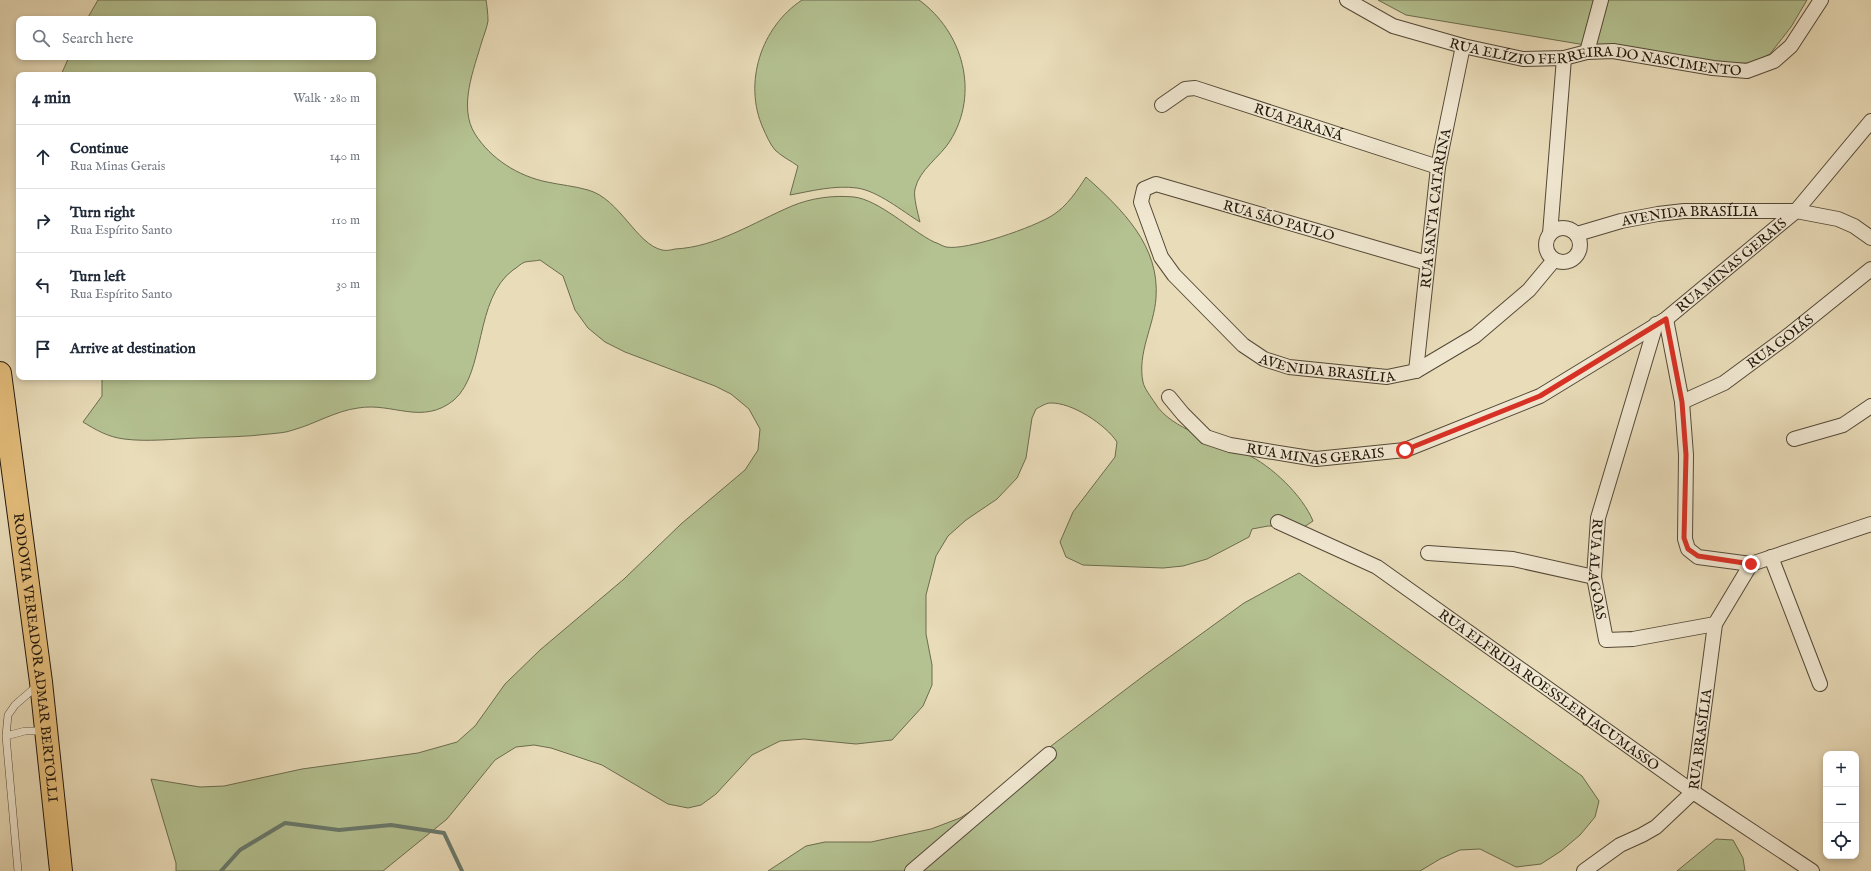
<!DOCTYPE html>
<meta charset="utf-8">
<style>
:root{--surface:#fff;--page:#f2f2f3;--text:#1f2937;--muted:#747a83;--line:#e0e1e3}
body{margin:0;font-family:"IM FELL English",serif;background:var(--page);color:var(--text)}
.controls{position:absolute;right:12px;bottom:12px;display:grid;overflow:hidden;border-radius:8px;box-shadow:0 2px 6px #0003}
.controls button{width:36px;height:36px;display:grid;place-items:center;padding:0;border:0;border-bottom:1px solid var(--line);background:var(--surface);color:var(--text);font:20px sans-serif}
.stop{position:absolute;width:12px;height:12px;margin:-9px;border:3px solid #d93025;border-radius:50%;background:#fff}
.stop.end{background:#d93025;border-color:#fff;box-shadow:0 1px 4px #0008}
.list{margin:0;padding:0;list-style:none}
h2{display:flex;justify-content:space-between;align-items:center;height:52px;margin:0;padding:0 16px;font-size:17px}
h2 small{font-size:13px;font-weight:400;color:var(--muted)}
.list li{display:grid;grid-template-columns:26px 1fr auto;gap:12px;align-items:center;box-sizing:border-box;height:64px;padding:0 16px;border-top:1px solid var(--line)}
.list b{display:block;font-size:15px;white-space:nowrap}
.list p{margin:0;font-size:13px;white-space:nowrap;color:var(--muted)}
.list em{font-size:13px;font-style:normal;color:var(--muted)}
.icon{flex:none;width:22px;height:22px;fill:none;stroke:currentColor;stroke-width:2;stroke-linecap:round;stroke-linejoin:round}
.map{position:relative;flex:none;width:1871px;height:871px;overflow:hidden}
.search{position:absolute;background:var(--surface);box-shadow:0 2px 6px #0003;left:16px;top:16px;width:360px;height:44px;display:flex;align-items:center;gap:10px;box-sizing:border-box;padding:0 14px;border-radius:8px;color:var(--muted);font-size:15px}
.panel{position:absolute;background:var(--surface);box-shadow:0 2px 6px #0003;left:16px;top:72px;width:360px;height:308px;border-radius:8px}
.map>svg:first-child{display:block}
</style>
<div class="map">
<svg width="1871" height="871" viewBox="0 0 1871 871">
<rect width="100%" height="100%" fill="#e9dcb9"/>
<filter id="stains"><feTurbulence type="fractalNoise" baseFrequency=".005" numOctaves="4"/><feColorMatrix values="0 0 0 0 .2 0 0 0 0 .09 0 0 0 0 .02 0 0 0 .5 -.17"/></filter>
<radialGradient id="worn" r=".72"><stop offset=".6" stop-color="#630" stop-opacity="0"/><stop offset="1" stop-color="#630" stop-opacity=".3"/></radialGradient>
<path fill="#b4c191" stroke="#6c6c4e" d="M98,0H486C487,6 488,14 488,21C487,27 484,35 482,41C474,69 458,107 475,134C491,159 518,176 547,182C561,185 574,186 588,190C620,199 636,244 662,250C666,251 671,250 675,249C717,247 754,222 792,206C811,198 833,195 854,197C879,200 910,230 934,242C938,243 942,246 946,247C966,251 1035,227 1053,215C1067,206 1077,191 1086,177C1122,209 1160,246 1156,298C1154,326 1137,353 1143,382C1144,388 1151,397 1155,403C1171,430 1219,441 1246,454C1271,465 1303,496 1313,521L1304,527L1268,526L1252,529L1249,537L1207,559L1183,566L1163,568L1083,565L1066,557L1060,542L1073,512L1115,457L1117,442C1106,425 1072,402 1050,403C1046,403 1040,407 1036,409L1032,418L1026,458L1017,478L997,499L966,520L948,536L936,556L926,595V634L932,665V685L923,706L892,740L856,744L804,739L780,741L752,755L716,794L701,805L688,808L668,804L602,765L551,748L534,745L516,747L495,760L447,819L383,871H176V863L151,779L200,787L224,786L302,769L418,753L457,742L475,726L505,684L540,650L624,579L681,524L745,470L758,450L760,429L749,409L731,394L715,386L625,352L605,342L588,328L575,310L563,276L540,260C536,261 530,261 525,262C521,263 517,268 513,270C474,299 486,372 454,400C422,426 393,402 358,408C335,411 315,424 293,430C285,433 277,433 269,434C245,437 221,437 197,438C173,439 148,442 124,439C108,437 96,430 83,422L102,396V377H373V75H61L69,57H373V19H87Z
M802,0H919C963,32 980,93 950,141C940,157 919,170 915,189C913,196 918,214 920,222C902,211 878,191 857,188C835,185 811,191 790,195L798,166C791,161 781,156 775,150C770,144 766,135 763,128C743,83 761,27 802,0Z
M1378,0H1807L1791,27L1770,54L1752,63L1713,64L1633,53L1406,15Z
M1299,573L1582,776L1599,801L1595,817L1580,835L1561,851L1541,864L1516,867L1480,849L1460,850L1440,859L1420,871H768L806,846L825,842H871L931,829L960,818L971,811L1030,762L1146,674L1244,603Z
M1716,839L1733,840L1743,858L1745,871H1677Z"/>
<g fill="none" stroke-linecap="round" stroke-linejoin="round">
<path stroke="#697a6d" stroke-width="4" d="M221,871L240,850L285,823L339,830L391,825L444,833L462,871"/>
<g stroke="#544937" stroke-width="8">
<path id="service" d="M6,736L25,731H44
M18,871L6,736L8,715L15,705L38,685"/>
</g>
<g stroke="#544937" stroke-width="16">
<g id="minor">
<path id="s1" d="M1347,0L1393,26L1463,46L1523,59L1564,58L1587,52L1613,51L1713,68L1747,71L1774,61L1791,46L1821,0"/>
<path d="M1587,52L1601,0"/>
<path id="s2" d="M1162,105L1185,89L1195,88L1438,167"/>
<circle cx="1563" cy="245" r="17"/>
<path d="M1550,234L1564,58"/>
<path id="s3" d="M1577,234L1621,221L1658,214L1684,211H1796L1838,219L1854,226L1871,238"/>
<path id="s4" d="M1427,263L1156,184L1144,189L1141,202L1161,257L1174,275L1243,345L1264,359L1289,367L1387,377L1416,371L1475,336L1529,290L1554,260"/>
<path d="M1666,319L1682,402L1686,455L1685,539L1688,549L1698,557L1751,564"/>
<path id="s5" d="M1656,324L1598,518L1594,577L1606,640L1633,639L1715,624"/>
<path id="s6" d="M1416,371L1438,167L1463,46"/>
<path id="s7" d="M1169,397L1183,414L1206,437L1230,445L1316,459L1405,450L1540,396L1666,319L1796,211L1871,121"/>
<path id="s8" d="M1682,402L1724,383L1789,335L1871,269"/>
<path d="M1794,439L1843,425L1871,406"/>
<path id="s9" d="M1278,522L1377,567L1693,792L1812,871"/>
<path d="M1428,553L1513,559L1594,577"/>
<path d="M1771,557L1820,684"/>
<path d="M912,871L1049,754"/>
<path id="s10" d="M1584,871L1620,845L1642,835L1656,827L1693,792L1715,624L1751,564L1871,524"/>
</g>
</g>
<g stroke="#23180c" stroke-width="24">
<g id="trunk">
<path id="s11" d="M0,373L41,682L61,871"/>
</g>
</g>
<use href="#service" stroke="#f1e8d2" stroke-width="7"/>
<use href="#minor" stroke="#f1e8d2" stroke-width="14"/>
<use href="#trunk" stroke="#e4be7c" stroke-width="22"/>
</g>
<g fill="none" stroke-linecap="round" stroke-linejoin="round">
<path stroke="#d93025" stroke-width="5" d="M1405,450L1540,396L1666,319L1682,402L1686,455L1684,538L1688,549L1698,556L1751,564"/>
</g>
<g text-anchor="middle" stroke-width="3" stroke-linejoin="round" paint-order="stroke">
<g font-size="14" fill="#23180c" stroke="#f1e8d2">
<text dy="5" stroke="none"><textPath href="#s1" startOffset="260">RUA ELÍZIO FERREIRA DO NASCIMENTO</textPath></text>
<text dy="5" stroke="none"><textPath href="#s2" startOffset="147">RUA PARANÁ</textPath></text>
<text dy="5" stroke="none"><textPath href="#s6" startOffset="164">RUA SANTA CATARINA</textPath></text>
<text dy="5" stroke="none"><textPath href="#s3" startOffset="115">AVENIDA BRASÍLIA</textPath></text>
<text transform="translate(1279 220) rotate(16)" y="5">RUA SÃO PAULO</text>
<text dy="5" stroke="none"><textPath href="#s7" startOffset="634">RUA MINAS GERAIS</textPath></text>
<text dy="5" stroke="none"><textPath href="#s8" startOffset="116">RUA GOIÁS</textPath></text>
<text dy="5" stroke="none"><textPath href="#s4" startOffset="577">AVENIDA BRASÍLIA</textPath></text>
<text dy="5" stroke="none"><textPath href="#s7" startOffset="166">RUA MINAS GERAIS</textPath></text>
<text dy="5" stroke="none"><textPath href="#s5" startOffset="254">RUA ALAGOAS</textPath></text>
<text dy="5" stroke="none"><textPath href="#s11" startOffset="287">RODOVIA VEREADOR ADMAR BERTOLLI</textPath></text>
<text dy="5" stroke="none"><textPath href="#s9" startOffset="320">RUA ELFRIDA ROESSLER JACUMASSO</textPath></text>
<text dy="5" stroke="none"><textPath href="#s10" startOffset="189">RUA BRASÍLIA</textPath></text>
</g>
</g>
<rect width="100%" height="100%" filter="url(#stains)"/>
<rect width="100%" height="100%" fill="url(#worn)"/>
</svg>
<div class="controls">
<button>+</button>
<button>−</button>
<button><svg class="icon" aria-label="locate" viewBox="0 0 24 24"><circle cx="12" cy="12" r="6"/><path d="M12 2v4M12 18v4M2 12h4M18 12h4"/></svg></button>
</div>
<div class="stop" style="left:1405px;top:450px"></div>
<div class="stop end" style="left:1751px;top:564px"></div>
<div class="search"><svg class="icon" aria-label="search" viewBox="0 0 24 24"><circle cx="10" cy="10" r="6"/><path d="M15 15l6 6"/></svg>Search here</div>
<section class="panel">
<h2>4 min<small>Walk · 280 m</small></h2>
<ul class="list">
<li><svg class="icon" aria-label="ahead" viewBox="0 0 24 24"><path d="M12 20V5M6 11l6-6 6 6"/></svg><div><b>Continue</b><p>Rua Minas Gerais</p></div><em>140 m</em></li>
<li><svg class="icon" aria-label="right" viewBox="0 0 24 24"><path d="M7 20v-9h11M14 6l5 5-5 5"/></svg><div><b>Turn right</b><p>Rua Espírito Santo</p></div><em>110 m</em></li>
<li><svg class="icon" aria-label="left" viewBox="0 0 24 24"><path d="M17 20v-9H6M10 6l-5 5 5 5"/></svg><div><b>Turn left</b><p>Rua Espírito Santo</p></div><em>30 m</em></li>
<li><svg class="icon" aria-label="arrive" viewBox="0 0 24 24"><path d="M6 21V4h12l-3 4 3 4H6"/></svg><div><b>Arrive at destination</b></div></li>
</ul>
</section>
</div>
